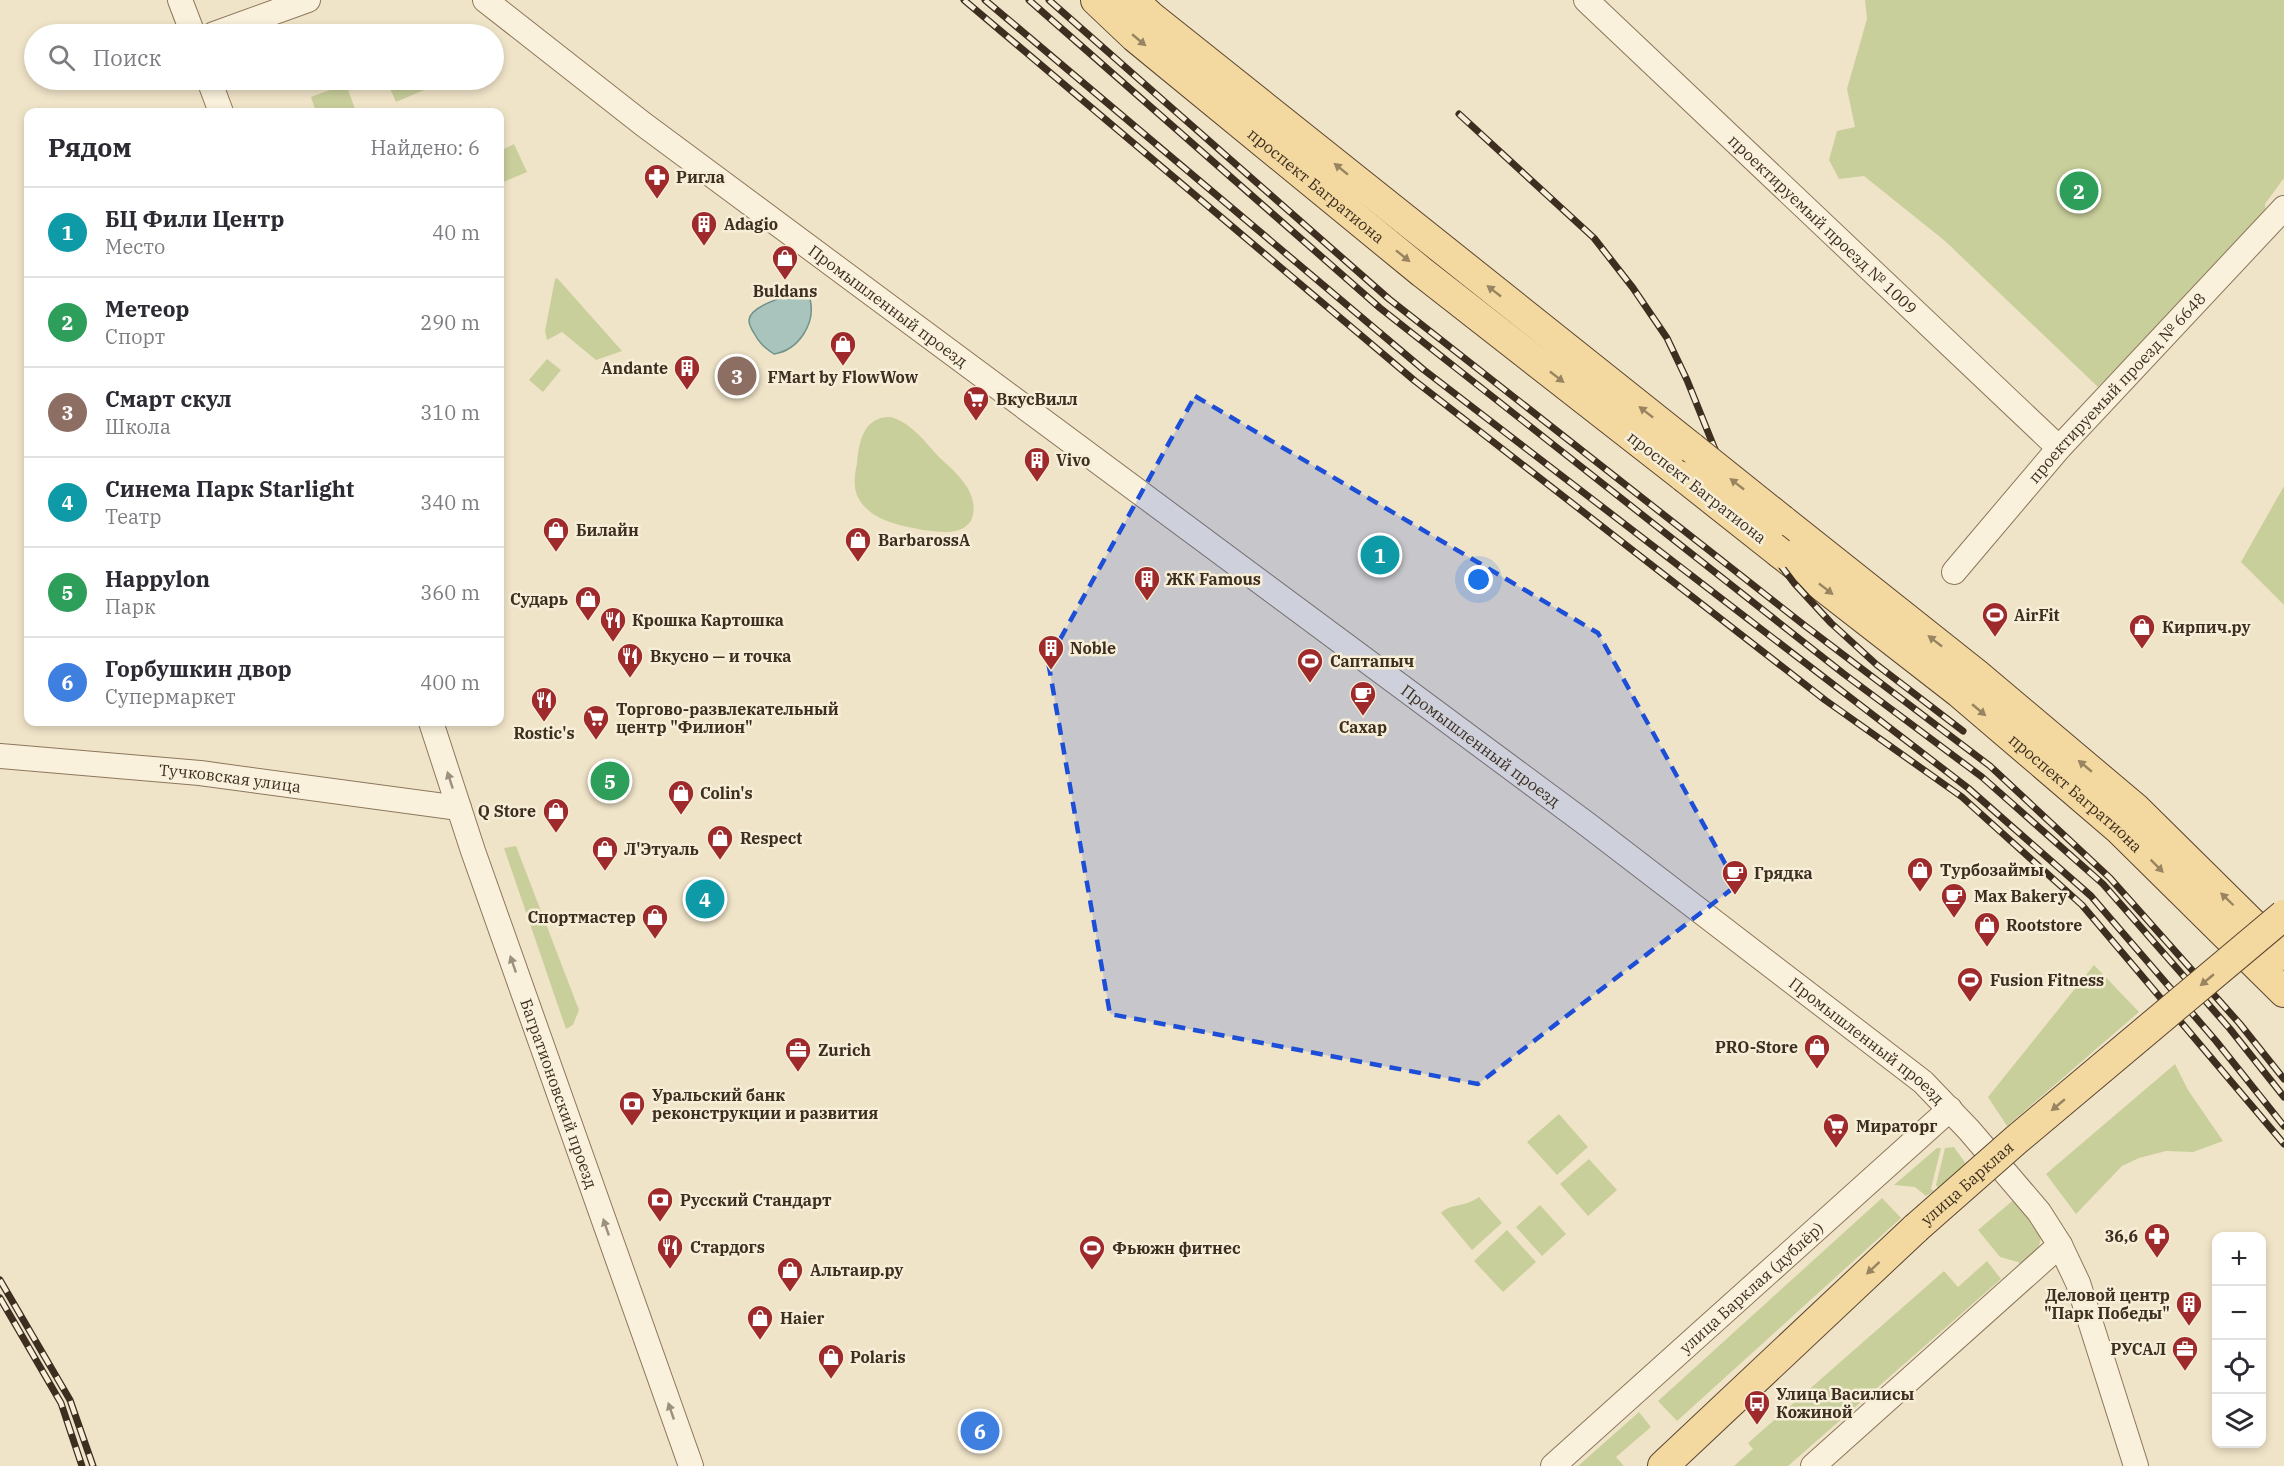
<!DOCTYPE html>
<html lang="ru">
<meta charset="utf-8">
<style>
:root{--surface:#fff;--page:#f2f2f3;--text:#2b2b33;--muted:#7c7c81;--line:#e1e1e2;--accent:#9e2a2b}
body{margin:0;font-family:"IBM Plex Serif",serif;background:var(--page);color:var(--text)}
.controls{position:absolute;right:18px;bottom:18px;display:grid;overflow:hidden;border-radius:12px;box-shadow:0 3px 9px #0003}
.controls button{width:54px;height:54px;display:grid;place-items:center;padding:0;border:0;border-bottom:2px solid var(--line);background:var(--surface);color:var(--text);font:30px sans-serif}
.you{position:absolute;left:1479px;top:580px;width:21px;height:21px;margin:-15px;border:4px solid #fff;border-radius:50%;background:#1a73e8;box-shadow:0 0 0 9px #1a73e833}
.badge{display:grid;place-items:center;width:39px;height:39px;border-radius:50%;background:var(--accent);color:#fff;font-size:20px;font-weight:700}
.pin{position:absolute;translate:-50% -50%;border:3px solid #fff;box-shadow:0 2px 6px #0006}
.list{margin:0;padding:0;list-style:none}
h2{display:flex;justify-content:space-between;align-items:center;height:78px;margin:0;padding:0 24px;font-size:26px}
h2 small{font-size:20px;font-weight:400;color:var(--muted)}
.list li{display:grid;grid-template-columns:39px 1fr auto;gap:18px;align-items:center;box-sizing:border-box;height:90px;padding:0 24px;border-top:2px solid var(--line)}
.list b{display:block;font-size:22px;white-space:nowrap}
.list p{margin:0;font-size:20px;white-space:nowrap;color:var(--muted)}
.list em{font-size:20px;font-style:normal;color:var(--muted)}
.icon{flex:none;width:33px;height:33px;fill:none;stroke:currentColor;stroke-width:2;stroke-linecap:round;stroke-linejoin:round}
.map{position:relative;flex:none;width:2284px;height:1466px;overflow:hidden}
.search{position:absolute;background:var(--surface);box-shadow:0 3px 9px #0003;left:24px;top:24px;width:480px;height:66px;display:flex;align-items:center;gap:15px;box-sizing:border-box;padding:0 21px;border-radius:33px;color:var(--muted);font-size:22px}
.panel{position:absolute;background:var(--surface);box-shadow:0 3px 9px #0003;left:24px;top:108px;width:480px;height:618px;border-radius:12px}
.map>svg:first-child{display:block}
</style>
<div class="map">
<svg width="2284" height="1466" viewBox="0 0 2284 1466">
<rect width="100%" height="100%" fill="#f0e4c8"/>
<path fill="#c9cf9b" d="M1865,0H2284V178L2265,204L2266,212L2098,387L1945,241L1864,176L1839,179L1829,160L1837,131L1855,127L1847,89L1867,19Z
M386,80H431L436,85L396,102Z
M346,84L356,112H316L311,97Z
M514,144L527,172L501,183L500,179V151Z
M557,278L558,279L622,351L596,360L562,332L547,340L545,331L555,279Z
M547,359L561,370L543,392L529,380Z
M890,417C911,422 925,442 939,457C949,466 960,476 967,487C976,501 978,524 959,530C948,534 934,531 923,530C903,526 878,522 864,506C852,493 854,479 857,463C859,442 863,417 890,417Z
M2284,486V605L2241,562Z
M516,846L579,1010L573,1025L566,1029L504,848Z
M2094,965L2139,1012L2007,1126L1988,1097Z
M2175,1064L2188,1090L2223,1141L2193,1152L2166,1151L2139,1158L2122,1166L2076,1214L2046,1174Z
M1559,1114L1588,1147L1557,1175L1527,1142Z
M1954,1147L1966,1164L1938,1188L1936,1185L1945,1148Z
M1937,1148H1941L1931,1189L1934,1191L1926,1196L1915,1187L1894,1185Z
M1589,1159L1617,1190L1588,1216L1560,1184Z
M1479,1197L1502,1223L1472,1250L1441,1213C1451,1203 1463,1208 1479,1197Z
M2017,1197L2043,1228L2036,1260L2025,1272L2018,1262L2000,1257L1978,1230Z
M1882,1198L1901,1218L1677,1421L1658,1401Z
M1540,1205L1566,1234L1542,1256L1516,1227Z
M1507,1230L1536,1262L1503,1292L1474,1261Z
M1987,1261L2001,1279L1788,1466H1734L1753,1449L1748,1443L1944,1271L1958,1287Z
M1639,1412L1651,1427L1616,1457L1624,1466H1578Z"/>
<path fill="#a9c4bc" stroke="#6f938a" stroke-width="1.5" d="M799,294L810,299C816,323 799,350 774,354C765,348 759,343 754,333C752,330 749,324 749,320C750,306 787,295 799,294Z"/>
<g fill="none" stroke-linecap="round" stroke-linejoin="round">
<g stroke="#8d765c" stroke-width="26">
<g id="minor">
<path d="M180,0L193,34"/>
<path id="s1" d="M485,0L643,124L1588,825L1923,1082L1969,1130L2039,1212L2060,1245L2078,1283L2136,1466"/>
<path id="s2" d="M1586,0L2059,448"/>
<path d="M214,34L308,0"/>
<path d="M209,80L221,112"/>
<path id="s3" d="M1954,572L2059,448L2284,208"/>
<path id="s4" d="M431,722L473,851L691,1466"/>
<path id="s5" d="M0,756L200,773L459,808"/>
<path id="s6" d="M1553,1466L1950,1109"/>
<path d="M1813,1466L2060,1245"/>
</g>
</g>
<g stroke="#5b4430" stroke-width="32">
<g id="major">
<path id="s7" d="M1096,0L1135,37L1423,273L1684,477"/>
<path d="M1133,0L1150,16L1692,448"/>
<path d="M1782,520L1976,674L2135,808L2284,955"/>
<path id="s8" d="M1780,553L1960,693L2119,829L2284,992"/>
<path d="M1663,1466L1916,1228"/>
</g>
</g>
<use href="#minor" stroke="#faf1dc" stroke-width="24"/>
<use href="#major" stroke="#f3d9a0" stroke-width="30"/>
<g stroke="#3d2e20" stroke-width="7">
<path id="rail" d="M964,0L1415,381L1825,700L1962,797L2082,905L2284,1144
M985,0L1424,370L1968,788L2091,896L2216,1041L2284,1126
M1029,0L1380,308L1844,674L1982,777L2103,884L2230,1029L2284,1097
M1049,0L1389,299L1804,625L1990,766L2110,878L2240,1024L2284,1079
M1459,114L1594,238L1633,288L1667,338L1687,380L1735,499L1763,542L1794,583L1831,623L1877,665L1963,731
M0,1280L70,1400L93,1466
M0,1298L61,1403L82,1466"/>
</g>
<use href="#rail" stroke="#f7eed8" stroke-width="4.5" stroke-dasharray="14" stroke-linecap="butt"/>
<g stroke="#5b4430" stroke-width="32" stroke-linecap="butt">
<g id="major-bridge">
<path d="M1692,448L1782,520"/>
<path d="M1684,477L1780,553"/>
<path id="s9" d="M1916,1228L2016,1140L2284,915"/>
</g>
</g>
<use href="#major-bridge" stroke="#f3d9a0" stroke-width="30"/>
</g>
<defs><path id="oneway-solid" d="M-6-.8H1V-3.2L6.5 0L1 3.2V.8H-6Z" transform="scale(1.5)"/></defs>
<g fill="#988460">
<use href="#oneway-solid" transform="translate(1139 40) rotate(40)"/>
<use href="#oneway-solid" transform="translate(1341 169) rotate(-141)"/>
<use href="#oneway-solid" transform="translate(1403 256) rotate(39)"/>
<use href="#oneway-solid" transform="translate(1494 291) rotate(-142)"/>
<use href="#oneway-solid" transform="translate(1557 377) rotate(38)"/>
<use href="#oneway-solid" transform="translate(1646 412) rotate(-142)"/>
<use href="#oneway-solid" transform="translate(1737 484) rotate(-142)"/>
<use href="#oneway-solid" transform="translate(1826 589) rotate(38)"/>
<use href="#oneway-solid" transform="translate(1935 641) rotate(-142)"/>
<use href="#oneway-solid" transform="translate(1979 710) rotate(40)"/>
<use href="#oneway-solid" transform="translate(2085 766) rotate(-140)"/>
<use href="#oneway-solid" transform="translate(2157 866) rotate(45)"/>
<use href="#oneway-solid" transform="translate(2227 899) rotate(-136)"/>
<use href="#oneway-solid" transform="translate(2207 980) rotate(140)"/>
<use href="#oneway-solid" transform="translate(2058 1105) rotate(140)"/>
<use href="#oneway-solid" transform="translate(1873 1268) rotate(137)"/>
</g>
<g fill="#9c907e">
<use href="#oneway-solid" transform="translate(450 780) rotate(-108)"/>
<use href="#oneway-solid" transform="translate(513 964) rotate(-109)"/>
<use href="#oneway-solid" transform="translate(606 1227) rotate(-109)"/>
<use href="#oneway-solid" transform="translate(671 1411) rotate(-109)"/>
</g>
<path fill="#1d4ed8" fill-opacity="0.2" stroke="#1d4ed8" stroke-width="4.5" stroke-dasharray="12 8" stroke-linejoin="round" d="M1195,396L1598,633L1737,885L1478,1084L1110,1014L1048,661Z"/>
<defs>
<g id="pharmacy-pin" transform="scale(1.35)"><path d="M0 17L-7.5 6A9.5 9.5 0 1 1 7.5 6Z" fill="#9e2a2b" stroke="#f7eed8"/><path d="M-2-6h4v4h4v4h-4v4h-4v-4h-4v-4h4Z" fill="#fff"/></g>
<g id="building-pin" transform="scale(1.35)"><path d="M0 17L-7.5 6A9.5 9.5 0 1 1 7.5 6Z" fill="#9e2a2b" stroke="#f7eed8"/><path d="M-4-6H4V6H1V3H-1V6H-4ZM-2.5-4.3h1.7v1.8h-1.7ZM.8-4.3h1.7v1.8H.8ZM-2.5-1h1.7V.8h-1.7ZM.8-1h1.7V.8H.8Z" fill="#fff"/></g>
<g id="shop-pin" transform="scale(1.35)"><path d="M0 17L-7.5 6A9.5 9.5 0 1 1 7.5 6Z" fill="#9e2a2b" stroke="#f7eed8"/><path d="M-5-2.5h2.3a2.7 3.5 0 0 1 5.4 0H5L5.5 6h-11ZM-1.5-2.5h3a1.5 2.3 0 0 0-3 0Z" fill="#fff"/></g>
<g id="supermarket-pin" transform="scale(1.35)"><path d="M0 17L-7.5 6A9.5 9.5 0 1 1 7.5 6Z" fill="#9e2a2b" stroke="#f7eed8"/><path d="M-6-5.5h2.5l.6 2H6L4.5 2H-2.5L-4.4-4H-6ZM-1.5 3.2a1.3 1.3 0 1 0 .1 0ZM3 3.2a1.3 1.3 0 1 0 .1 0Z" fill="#fff"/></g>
<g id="stadium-pin" transform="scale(1.35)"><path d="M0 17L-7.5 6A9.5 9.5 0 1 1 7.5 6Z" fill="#9e2a2b" stroke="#f7eed8"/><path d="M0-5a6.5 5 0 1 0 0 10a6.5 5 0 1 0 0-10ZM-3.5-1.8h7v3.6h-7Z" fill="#fff"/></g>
<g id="restaurant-pin" transform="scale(1.35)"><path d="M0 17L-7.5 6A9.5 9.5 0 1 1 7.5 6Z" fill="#9e2a2b" stroke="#f7eed8"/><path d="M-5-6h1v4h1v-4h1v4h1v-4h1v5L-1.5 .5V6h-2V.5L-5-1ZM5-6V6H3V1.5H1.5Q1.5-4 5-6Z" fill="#fff"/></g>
<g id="cafe-pin" transform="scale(1.35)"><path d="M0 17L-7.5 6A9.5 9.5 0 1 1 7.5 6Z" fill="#9e2a2b" stroke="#f7eed8"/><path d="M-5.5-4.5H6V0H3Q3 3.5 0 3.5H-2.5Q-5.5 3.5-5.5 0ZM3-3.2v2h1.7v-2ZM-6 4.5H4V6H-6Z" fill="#fff"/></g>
<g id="office-pin" transform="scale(1.35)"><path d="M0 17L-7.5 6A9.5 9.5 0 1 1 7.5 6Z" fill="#9e2a2b" stroke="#f7eed8"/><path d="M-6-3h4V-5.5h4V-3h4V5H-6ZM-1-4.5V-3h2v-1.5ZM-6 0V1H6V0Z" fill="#fff"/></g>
<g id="bank-pin" transform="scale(1.35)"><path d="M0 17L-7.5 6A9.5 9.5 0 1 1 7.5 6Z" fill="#9e2a2b" stroke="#f7eed8"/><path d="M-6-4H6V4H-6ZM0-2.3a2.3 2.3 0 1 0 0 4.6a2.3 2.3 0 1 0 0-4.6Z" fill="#fff"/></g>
<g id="bus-pin" transform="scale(1.35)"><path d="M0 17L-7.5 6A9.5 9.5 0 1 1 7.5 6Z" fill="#9e2a2b" stroke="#f7eed8"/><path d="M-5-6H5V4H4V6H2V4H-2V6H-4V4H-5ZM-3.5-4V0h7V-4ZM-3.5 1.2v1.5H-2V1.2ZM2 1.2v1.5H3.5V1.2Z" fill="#fff"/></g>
</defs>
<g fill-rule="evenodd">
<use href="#pharmacy-pin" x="657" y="177"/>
<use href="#building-pin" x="704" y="224"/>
<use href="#shop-pin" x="785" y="258"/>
<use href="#shop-pin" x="843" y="344"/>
<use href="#building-pin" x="687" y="368"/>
<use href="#supermarket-pin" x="976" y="399"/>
<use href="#building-pin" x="1037" y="460"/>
<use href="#shop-pin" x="556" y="530"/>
<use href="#shop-pin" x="858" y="540"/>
<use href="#building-pin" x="1147" y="579"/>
<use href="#shop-pin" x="588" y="599"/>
<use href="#stadium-pin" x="1995" y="615"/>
<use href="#restaurant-pin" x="613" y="620"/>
<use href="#shop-pin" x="2142" y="627"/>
<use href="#building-pin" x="1051" y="648"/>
<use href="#restaurant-pin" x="630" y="656"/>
<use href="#stadium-pin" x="1310" y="661"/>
<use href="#cafe-pin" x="1363" y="694"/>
<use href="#restaurant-pin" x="544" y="700"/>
<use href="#supermarket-pin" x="596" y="718"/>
<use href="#shop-pin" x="681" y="793"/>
<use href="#shop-pin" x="556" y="811"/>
<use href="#shop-pin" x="720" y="838"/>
<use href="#shop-pin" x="605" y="849"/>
<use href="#shop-pin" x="1920" y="870"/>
<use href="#cafe-pin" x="1735" y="873"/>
<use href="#cafe-pin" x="1954" y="896"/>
<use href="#shop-pin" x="655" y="917"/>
<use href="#shop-pin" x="1987" y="925"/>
<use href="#stadium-pin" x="1970" y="980"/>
<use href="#shop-pin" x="1817" y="1047"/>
<use href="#office-pin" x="798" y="1050"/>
<use href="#bank-pin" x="632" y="1104"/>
<use href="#supermarket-pin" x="1836" y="1126"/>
<use href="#bank-pin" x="660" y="1200"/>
<use href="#pharmacy-pin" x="2157" y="1236"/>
<use href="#restaurant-pin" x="670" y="1247"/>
<use href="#stadium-pin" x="1092" y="1248"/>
<use href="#shop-pin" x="790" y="1270"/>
<use href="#building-pin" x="2189" y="1304"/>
<use href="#shop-pin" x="760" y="1318"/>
<use href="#office-pin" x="2185" y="1349"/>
<use href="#shop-pin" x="831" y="1357"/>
<use href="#bus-pin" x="1757" y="1403"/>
</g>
<g text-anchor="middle" stroke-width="5" stroke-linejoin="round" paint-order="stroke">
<g font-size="16" font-weight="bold" fill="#3d2e20" stroke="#f7eed8" text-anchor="start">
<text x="676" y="183">Ригла</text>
<text x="724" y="230">Adagio</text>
<text x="785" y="297" text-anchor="middle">Buldans</text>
<text x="668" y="374" text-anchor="end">Andante</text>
<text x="843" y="383" text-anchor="middle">FMart by FlowWow</text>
<text x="996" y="405">ВкусВилл</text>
<text x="1056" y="466">Vivo</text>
<text x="576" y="536">Билайн</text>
<text x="878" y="546">BarbarossA</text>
<text x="1166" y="585">ЖК Famous</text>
<text x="568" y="605" text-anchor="end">Сударь</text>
<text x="2014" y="621">AirFit</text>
<text x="632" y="626">Крошка Картошка</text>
<text x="2162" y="633">Кирпич.ру</text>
<text x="1070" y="654">Noble</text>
<text x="650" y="662">Вкусно — и точка</text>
<text x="1330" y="667">Саптапыч</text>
<text x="616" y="715">Торгово-развлекательный<tspan x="616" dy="18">центр "Филион"</tspan></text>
<text x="1363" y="733" text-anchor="middle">Сахар</text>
<text x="544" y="739" text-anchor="middle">Rostic's</text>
<text x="700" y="799">Colin's</text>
<text x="536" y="817" text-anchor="end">Q Store</text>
<text x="740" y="844">Respect</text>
<text x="624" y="855">Л'Этуаль</text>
<text x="1940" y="876">Турбозаймы</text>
<text x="1754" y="879">Грядка</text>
<text x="1974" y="902">Max Bakery</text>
<text x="636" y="923" text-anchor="end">Спортмастер</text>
<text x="2006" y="931">Rootstore</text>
<text x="1990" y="986">Fusion Fitness</text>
<text x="1798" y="1053" text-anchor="end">PRO-Store</text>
<text x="818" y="1056">Zurich</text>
<text x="652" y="1101">Уральский банк<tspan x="652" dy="18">реконструкции и развития</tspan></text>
<text x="1856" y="1132">Мираторг</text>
<text x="680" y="1206">Русский Стандарт</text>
<text x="2138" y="1242" text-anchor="end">36,6</text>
<text x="690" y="1253">Стардогs</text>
<text x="1112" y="1254">Фьюжн фитнес</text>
<text x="810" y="1276">Альтаир.ру</text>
<text x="2170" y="1301" text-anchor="end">Деловой центр<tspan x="2170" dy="18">"Парк Победы"</tspan></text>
<text x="780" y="1324">Haier</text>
<text x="2166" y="1355" text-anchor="end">РУСАЛ</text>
<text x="850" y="1363">Polaris</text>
<text x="1776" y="1400">Улица Василисы<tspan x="1776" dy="18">Кожиной</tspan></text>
</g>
<g font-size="16" fill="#3d2e20" stroke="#f7eed8">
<text dy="6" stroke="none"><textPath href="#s7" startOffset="288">проспект Багратиона</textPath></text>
<text dy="6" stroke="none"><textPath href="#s2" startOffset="326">проектируемый проезд № 1009</textPath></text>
<text dy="6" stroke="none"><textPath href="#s1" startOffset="506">Промышленный проезд</textPath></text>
<text dy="6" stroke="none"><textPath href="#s3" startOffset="246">проектируемый проезд № 6648</textPath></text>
<text transform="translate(1697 487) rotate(38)" y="6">проспект Багратиона</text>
<text dy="6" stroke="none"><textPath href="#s1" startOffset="1244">Промышленный проезд</textPath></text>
<text dy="6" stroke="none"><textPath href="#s5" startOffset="231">Тучковская улица</textPath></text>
<text dy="6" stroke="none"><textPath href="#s8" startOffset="381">проспект Багратиона</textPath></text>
<text dy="6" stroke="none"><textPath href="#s1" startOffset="1730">Промышленный проезд</textPath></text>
<text dy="6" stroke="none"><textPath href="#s4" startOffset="393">Багратионовский проезд</textPath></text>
<text dy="6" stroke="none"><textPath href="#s9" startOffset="68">улица Барклая</textPath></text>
<text dy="6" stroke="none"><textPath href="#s6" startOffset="267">улица Барклая (дублёр)</textPath></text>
</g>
</g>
</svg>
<div class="controls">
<button>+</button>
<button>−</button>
<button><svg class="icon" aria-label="locate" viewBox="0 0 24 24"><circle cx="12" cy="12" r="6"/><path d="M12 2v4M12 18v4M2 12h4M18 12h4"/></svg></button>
<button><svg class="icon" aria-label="layers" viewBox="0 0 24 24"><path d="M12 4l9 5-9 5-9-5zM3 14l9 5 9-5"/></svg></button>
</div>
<div class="you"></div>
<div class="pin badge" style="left:1380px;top:555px;background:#0f9aa8">1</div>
<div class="pin badge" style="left:2079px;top:191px;background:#2e9e5b">2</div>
<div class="pin badge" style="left:737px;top:376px;background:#8d6e63">3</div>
<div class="pin badge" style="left:705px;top:899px;background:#0f9aa8">4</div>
<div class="pin badge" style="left:610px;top:781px;background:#2e9e5b">5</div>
<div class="pin badge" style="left:980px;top:1431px;background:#3f7fe0">6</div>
<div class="search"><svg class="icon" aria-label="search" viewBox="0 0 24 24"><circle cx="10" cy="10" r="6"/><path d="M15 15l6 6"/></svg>Поиск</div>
<section class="panel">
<h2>Рядом<small>Найдено: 6</small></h2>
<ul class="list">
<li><span class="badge" style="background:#0f9aa8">1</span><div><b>БЦ Фили Центр</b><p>Место</p></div><em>40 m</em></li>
<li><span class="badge" style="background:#2e9e5b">2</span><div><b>Метеор</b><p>Спорт</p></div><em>290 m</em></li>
<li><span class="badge" style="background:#8d6e63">3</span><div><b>Смарт скул</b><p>Школа</p></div><em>310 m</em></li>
<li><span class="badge" style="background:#0f9aa8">4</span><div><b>Синема Парк Starlight</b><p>Театр</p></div><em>340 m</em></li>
<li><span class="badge" style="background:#2e9e5b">5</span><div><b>Happylon</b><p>Парк</p></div><em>360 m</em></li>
<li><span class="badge" style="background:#3f7fe0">6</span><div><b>Горбушкин двор</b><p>Супермаркет</p></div><em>400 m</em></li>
</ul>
</section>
</div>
